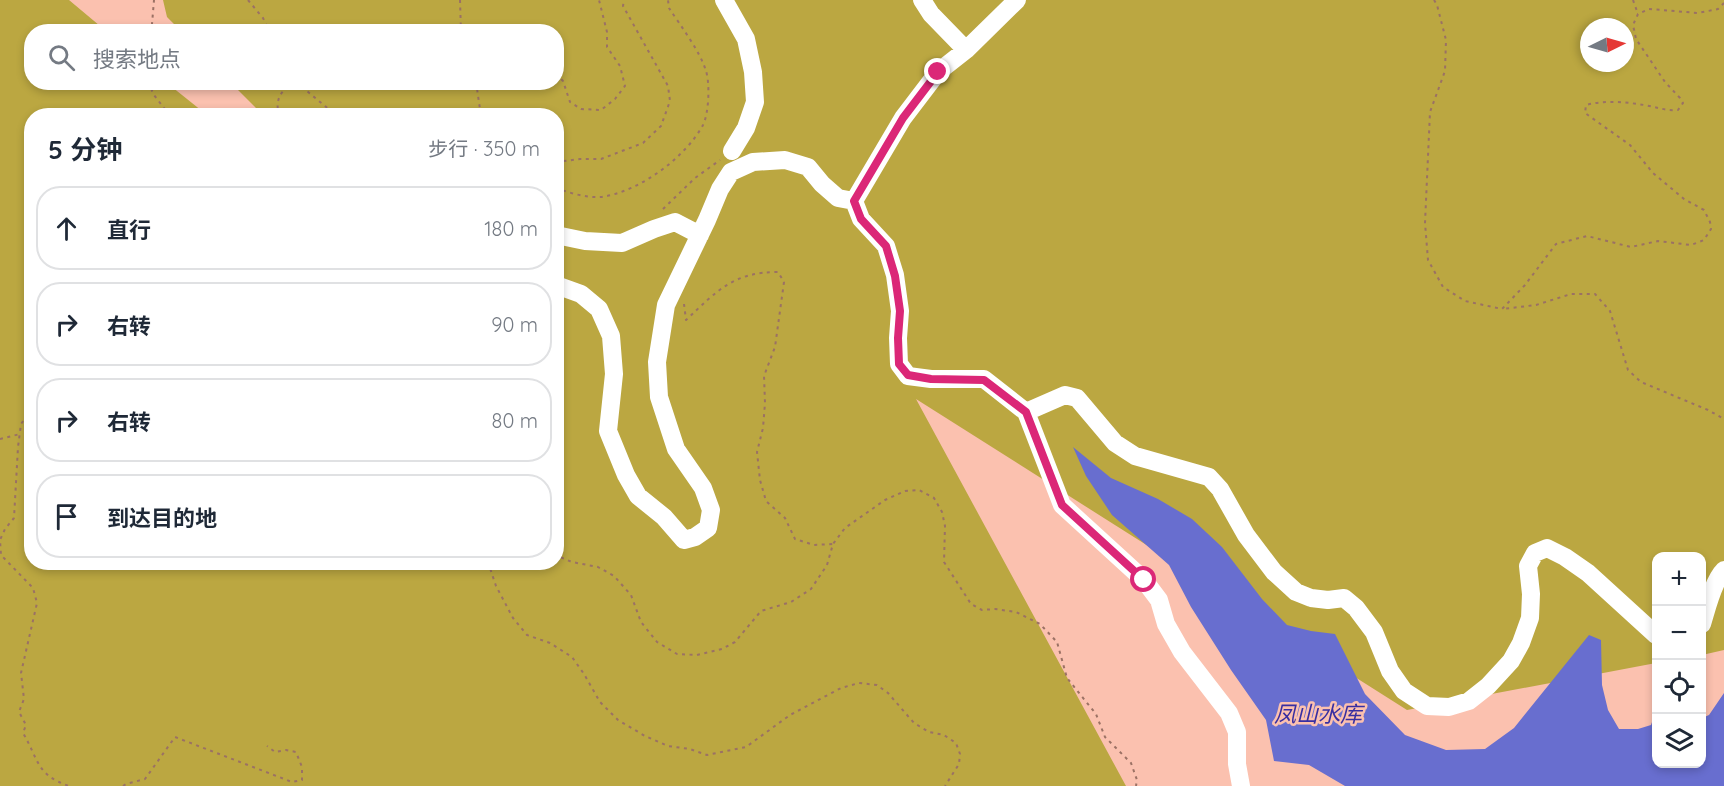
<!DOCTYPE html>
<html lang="zh">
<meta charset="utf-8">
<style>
:root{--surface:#fff;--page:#f2f2f3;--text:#1f2937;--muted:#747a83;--line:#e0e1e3}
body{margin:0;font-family:Quicksand,"Noto Sans SC",sans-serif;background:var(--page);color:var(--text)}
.controls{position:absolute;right:18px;bottom:18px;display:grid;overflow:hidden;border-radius:12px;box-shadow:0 3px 9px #0003}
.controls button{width:54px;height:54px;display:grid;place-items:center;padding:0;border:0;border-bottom:2px solid var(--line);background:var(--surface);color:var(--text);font:30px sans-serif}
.compass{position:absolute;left:1580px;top:18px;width:54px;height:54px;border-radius:50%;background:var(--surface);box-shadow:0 3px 9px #0003;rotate:85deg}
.stop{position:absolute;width:18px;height:18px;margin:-14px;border:4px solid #db2777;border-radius:50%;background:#fff}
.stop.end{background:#db2777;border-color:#fff;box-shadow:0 2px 6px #0008}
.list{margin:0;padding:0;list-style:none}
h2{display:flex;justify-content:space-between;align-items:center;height:78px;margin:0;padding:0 24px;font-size:26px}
h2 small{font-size:20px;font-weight:400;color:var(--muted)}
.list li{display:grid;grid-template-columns:39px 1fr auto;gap:18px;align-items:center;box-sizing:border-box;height:84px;margin:0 12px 12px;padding:0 12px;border:2px solid var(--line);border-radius:24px}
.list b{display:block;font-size:22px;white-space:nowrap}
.list em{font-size:20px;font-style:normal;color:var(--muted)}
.icon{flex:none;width:33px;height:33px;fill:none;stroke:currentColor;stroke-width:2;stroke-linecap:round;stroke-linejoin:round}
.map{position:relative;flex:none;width:1724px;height:786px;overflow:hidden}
.search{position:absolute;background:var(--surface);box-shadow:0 3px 9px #0003;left:24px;top:24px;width:540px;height:66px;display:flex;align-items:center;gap:15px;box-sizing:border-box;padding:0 21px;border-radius:24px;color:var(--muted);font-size:22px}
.panel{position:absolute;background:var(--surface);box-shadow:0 3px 9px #0003;left:24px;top:108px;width:540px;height:462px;border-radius:24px}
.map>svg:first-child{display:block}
</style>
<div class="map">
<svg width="1724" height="786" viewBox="0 0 1724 786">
<rect width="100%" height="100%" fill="#fbc1af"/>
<path fill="#bba741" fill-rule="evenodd" d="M0,0H69L106,31L32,32V82L167,83L207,115L32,116V562H556V116L263,115L231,83L556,82V32L181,31L167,17L163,0H1724V650L1702,655V556H1656V663L1407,710L916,399L1126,786H0ZM1589,27H1625V63H1589Z"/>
<path fill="#686ecf" d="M1073,447L1111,478L1158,499L1192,519L1222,547L1262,599L1287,625L1311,631L1335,634L1365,694L1405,735L1446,750L1485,749L1514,728L1589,635L1601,640L1602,685L1608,710L1619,729H1638L1651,725L1656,710V764H1702V718L1709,715L1724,693V786H1345L1309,765L1274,761L1266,720L1231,670L1191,607L1169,565L1112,515L1086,476Z"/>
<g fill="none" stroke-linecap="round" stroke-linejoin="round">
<path stroke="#9b7164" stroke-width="2" stroke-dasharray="3 4.5" stroke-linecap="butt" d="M248,0L263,18L270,32
M460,0L461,32
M1434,0L1437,5L1446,40L1445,71L1430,112L1425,223L1428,260L1443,287L1465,301L1502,309
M1633,0L1638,14
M1724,3L1718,9L1698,13L1649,9L1638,14L1633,25L1636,39L1665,82L1680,98L1683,103L1678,110C1666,111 1656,107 1644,105C1626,102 1605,100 1586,105L1585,113L1630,145L1653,173L1684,199L1704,210L1710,222L1711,229L1704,240L1691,245L1658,241L1631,247L1587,236L1556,244L1525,285L1502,309L1536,305L1571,294H1595L1610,311L1628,370L1641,382L1708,410L1724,419
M149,32L152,24L154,0
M463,32L471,26L478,32
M556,74L563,81L570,102L581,109L601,110L615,99L625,86L620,66L607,47V32L599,0
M148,82L154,95L170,116
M296,82L337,116
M476,82L481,116
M279,116C275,99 280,95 290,82
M556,162L580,159H601L643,143L661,126L670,101L668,86L623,6L624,0
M556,188C570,193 586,198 601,197C639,192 685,158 703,125C709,113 710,83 706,71C700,51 680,25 669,8L668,0
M663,209L695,178L720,160
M684,304L686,320C717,291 733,272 778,272L784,282L775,347L764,376L765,403L763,428L757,452L760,480L766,501L785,518L795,539L814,545L833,544
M32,409L21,424L18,447L14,518L5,529L0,540L1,555L33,588L37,603L21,673L24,699L19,712L26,725L23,733C39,760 36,775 69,786
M0,439L20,434
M556,552L560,557L572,562L598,567L614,576L631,595L641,622L657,642L677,654L697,655L722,649L735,642L761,611L791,602L811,589L827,565L833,544L845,528L885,500L905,491L919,490L934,498L942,512L945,526L944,562L971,604L982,610L995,609L1016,612L1040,624L1057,642L1067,678L1096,714L1105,737L1131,763L1137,780L1136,786
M488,562L496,586L513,618L527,635L550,643L572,657L584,674L600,702L618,720L645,736L668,746L690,749L707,755L746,747L790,715L841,688L859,683L877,685L888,693L914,723L929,732L944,735L956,743L960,754L959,764L945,786
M123,786L126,784L145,779L175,737L292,782L302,780V767L296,752L286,750L275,752L267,746"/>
<path stroke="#fff" stroke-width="18" d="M724,0L746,39L753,72L755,102L746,128L732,151
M922,0L931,14L966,50L1017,0
M854,201L861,219L886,246L895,275L900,311L898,338L899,364L908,376L931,379H984L1026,412
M556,235L585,241L622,243L654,229L675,222L700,235
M556,285L581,294L599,309L611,336L614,374L608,431L626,475L638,496L664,517L684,540L695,537L708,528L711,510L703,488L676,449L659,397L657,362L666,305L707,220L720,189L731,172L753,162L785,160L808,167L822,184L838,198L854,201L903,118L938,72L966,50
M1702,624C1707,608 1713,581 1724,570
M1241,786L1237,764V732L1229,713L1182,652L1166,624L1159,600L1144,580L1062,505L1026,412L1065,395L1077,398L1115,443L1135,456L1209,477L1220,489L1246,535L1274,572L1296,592L1311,598L1328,600L1344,598L1356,608L1374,632L1390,671L1404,691L1427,706L1449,707L1469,701L1488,686L1511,661L1521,643L1530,618L1531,594L1528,566L1535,553L1547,548L1565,557L1588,573L1656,635"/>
</g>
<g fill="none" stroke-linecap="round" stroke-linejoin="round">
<path stroke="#db2777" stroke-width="8" d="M938,72L903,118L854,201L861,219L886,246L895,276L900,311L898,338L899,364L908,375L931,379L984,380L1026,412L1062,505L1144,580"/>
</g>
<g text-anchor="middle" stroke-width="5" stroke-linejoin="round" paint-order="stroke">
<g font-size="22" font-style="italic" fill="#382ea1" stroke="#fbc1af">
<text x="1318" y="722">凤山水库</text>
</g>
</g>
</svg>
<div class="controls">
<button>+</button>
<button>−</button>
<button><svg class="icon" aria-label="locate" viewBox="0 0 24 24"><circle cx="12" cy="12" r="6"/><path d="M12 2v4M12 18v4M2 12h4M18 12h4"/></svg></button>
<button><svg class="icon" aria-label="layers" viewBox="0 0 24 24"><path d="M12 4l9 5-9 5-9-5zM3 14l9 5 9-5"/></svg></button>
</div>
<svg class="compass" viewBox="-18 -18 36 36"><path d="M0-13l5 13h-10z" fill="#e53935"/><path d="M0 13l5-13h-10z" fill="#747a83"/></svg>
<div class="stop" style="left:1144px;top:580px"></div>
<div class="stop end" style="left:938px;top:72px"></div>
<div class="search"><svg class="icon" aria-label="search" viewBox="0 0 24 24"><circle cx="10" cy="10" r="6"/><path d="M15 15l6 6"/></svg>搜索地点</div>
<section class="panel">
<h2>5 分钟<small>步行 · 350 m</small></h2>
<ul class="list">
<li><svg class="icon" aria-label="ahead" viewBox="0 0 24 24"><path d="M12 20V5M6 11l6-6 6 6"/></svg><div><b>直行</b></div><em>180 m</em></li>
<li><svg class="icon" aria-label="right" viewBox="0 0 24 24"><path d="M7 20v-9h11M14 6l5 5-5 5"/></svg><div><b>右转</b></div><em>90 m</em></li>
<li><svg class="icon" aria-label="right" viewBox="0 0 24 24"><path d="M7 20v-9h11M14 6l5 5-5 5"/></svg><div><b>右转</b></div><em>80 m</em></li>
<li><svg class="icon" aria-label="arrive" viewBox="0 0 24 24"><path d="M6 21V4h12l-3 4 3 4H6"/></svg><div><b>到达目的地</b></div></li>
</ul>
</section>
</div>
